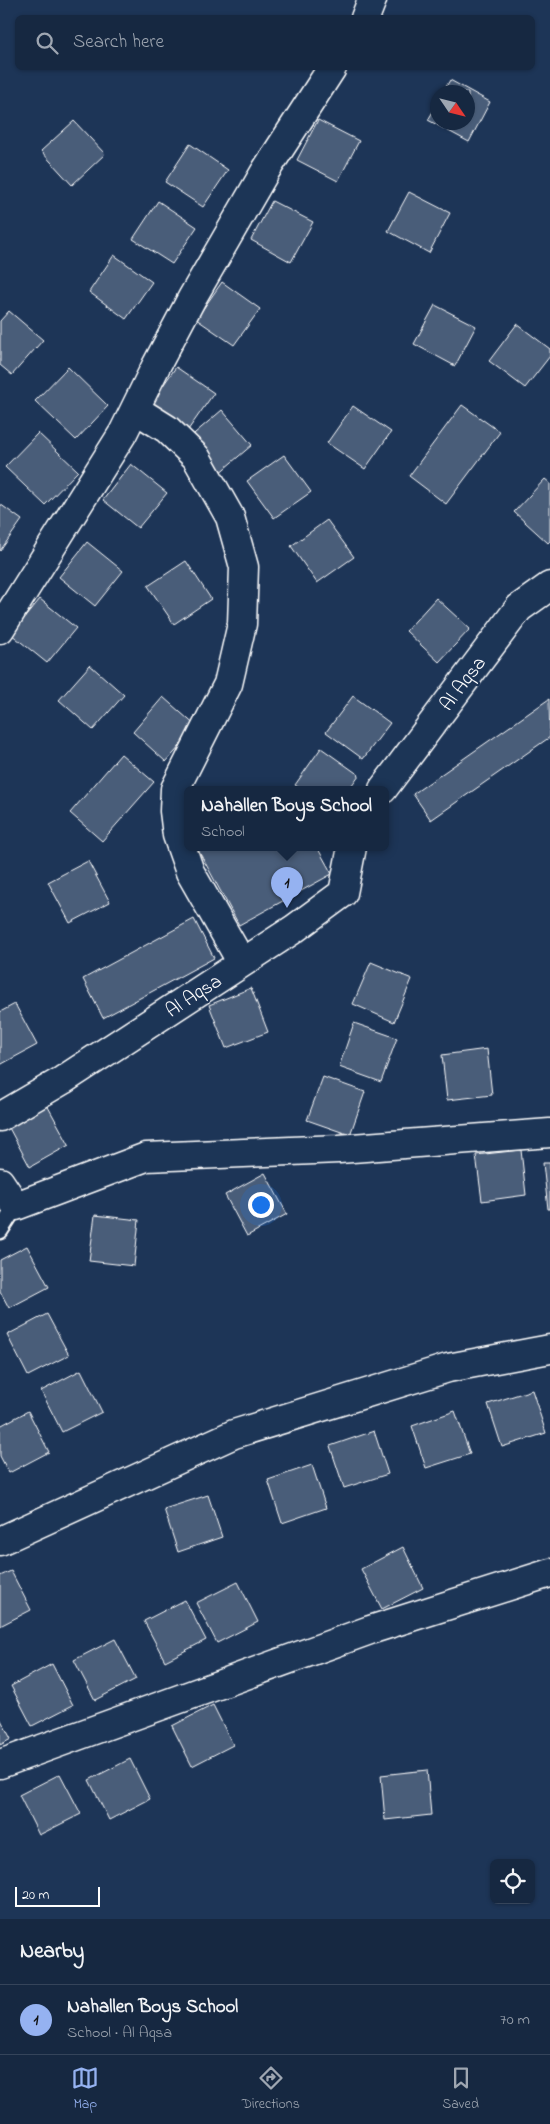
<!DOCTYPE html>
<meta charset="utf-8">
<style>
:root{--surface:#162841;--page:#1f3048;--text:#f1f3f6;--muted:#9ea6b1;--line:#35445a;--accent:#95b2f1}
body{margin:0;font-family:"Indie Flower",sans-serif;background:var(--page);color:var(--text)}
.controls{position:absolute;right:15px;bottom:15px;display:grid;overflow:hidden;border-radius:8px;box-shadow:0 1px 4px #0004}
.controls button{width:45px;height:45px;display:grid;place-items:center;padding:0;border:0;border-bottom:1px solid var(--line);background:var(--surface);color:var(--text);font:25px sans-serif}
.compass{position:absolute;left:430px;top:85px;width:45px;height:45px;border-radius:50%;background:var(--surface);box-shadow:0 1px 4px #0004;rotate:125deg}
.scale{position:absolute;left:15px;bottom:12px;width:85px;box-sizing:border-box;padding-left:5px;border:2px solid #fff;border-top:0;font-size:14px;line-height:18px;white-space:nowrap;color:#fff;-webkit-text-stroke:4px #1d3557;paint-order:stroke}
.you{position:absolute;left:260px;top:1204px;width:18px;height:18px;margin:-12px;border:4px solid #fff;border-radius:50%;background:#1a73e8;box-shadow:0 0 0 8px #1a73e833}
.badge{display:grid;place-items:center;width:32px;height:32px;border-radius:50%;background:var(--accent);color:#111;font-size:16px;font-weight:700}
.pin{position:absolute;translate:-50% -41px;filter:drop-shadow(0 1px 2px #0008)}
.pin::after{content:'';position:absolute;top:26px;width:18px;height:15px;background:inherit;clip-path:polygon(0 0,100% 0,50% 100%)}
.popup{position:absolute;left:184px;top:786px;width:205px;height:65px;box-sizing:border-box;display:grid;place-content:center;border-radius:8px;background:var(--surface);filter:drop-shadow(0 1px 4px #0005);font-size:16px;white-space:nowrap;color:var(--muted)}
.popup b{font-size:19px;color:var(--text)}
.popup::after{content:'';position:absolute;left:50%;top:100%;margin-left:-10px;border:10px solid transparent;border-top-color:var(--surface)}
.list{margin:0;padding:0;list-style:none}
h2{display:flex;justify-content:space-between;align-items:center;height:65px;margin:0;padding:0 20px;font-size:21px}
h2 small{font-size:16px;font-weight:400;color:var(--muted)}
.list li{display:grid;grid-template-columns:32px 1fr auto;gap:15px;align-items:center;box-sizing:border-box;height:70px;padding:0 20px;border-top:1px solid var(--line)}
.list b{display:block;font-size:19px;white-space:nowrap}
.list p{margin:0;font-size:16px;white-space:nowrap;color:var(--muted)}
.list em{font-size:16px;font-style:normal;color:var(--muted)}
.icon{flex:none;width:28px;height:28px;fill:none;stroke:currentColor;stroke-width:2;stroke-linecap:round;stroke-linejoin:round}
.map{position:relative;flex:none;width:550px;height:1919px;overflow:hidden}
.search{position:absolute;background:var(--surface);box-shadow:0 1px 4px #0004;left:15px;right:15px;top:15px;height:55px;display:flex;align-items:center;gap:12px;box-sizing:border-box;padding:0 18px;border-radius:8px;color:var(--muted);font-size:19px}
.sheet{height:135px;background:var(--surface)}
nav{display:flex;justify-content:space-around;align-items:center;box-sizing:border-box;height:70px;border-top:1px solid var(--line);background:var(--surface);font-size:14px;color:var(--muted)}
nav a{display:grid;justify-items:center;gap:2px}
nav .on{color:var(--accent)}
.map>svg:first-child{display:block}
</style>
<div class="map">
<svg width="550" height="1919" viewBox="0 0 550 1919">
<rect width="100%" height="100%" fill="#1d3557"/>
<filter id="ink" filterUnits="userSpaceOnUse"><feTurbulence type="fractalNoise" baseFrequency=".02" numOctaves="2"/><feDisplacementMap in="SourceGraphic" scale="10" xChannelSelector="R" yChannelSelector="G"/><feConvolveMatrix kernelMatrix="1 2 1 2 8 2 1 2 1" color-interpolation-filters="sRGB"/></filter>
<g filter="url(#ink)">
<path fill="#4a5d79" stroke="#fff" d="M450,80L490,102L469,142L428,120L438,103V122H468V92H443Z
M318,120L359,141L338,181L297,160Z
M74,121L105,154L72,185L41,151Z
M190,144L228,170L203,207L165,182Z
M409,192L450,213L429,253L388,231Z
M158,201L197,227L172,264L133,239Z
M272,201L313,222L291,262L251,240Z
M114,255L152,282L126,319L89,292Z
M222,282L260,309L234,345L196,319Z
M435,305L476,326L455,366L414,344Z
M9,311L43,340L12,375L0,365V321Z
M517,324L550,349V356L525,388L489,361Z
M68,367L108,406L76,440L35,401Z
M176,367L214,393L188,430L150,404Z
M462,405L500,432L446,504L409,476Z
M353,406L391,432L365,469L327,443Z
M222,410L252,445L218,474L188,439Z
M38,433L78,471L45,505L5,467Z
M284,455L311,492L274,518L247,481Z
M131,464L167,493L138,528L103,500Z
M545,479L550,483V541L548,543L514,512Z
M0,504L22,520L0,551Z
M327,520L354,557L317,583L291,546Z
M87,542L123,571L95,606L59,577Z
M186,561L211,599L174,624L148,586Z
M436,598L470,629L439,662L406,631Z
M40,599L76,628L47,663L11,634Z
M90,665L124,695L93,730L59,700Z
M353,696L390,723L363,759L326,732Z
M163,697L197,727L166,762L133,732Z
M549,699L550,737L431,820L413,794Z
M321,748L359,775L349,789H301L295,785Z
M121,754L154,782L102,841L70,813Z
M198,847H317L332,874L239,925L197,848Z
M88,861L110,902L70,923L48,882Z
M194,919L214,958L103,1018L83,979Z
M371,962L412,979L394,1022L353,1004Z
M251,988L268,1032L226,1048L209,1005Z
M15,1004L37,1045L0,1065V1012Z
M354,1023L397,1038L381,1082L339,1067Z
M487,1049L492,1095L447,1100L442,1055Z
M323,1077L365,1092L350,1135L307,1120Z
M47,1105L69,1145L30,1167L8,1126Z
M521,1150L526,1195L482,1201L476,1155Z
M543,1163H550V1209H548Z
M265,1173L287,1214L247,1236L225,1195Z
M95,1215L139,1220L134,1266L89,1261Z
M27,1246L49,1287L9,1308L0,1291V1260Z
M47,1314L69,1355L28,1376L7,1335Z
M81,1370L102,1412L62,1432L41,1391Z
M532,1390L546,1433L502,1447L488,1404Z
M28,1411L49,1452L9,1473L0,1456V1426Z
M455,1411L470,1454L426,1468L412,1426Z
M374,1431L388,1474L344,1488L330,1446Z
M312,1465L326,1508L282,1523L268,1480Z
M208,1495L222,1537L178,1552L164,1509Z
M403,1547L423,1588L382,1609L361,1569Z
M11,1571L31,1610L0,1626V1576Z
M238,1582L258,1622L217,1643L196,1603Z
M185,1600L206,1640L165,1661L144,1621Z
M115,1639L136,1679L95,1700L74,1660Z
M52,1664L73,1705L32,1726L11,1686Z
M213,1705L233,1745L192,1766L172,1726Z
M0,1718L11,1739L0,1745Z
M130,1759L150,1799L109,1820L89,1780Z
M427,1770L431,1815L385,1820L381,1775Z
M60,1774L81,1814L39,1835L19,1795Z"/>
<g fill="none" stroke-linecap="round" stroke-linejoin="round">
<g stroke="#fff" stroke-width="19">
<path id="lane" d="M0,1231L16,1206"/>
</g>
<g stroke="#fff" stroke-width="31">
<path id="street" d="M365,18L372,0
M135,409L167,429L196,457L230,517L244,567L242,624L228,684L175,789L174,811L177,835L190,872L242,963
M0,629L123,433L156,366L192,298L266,170L332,68
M383,789L519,608L550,586
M0,1117L63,1080L294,929L343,893L352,847
M0,1182L16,1206L146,1157L339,1149L550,1133
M0,1541L234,1434L448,1368L550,1349
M0,1764L370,1630L550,1573"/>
</g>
<use href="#lane" stroke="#1d3557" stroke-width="15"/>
<use href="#street" stroke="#1d3557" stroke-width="28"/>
</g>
</g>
<g text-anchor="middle" stroke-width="4.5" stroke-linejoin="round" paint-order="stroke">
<g font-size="20" fill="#fff" stroke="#1d3557">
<text transform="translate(462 683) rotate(-53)" y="7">Al Aqsa</text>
<text transform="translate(193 995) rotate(-33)" y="7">Al Aqsa</text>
</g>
</g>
</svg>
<div class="controls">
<button><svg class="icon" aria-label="locate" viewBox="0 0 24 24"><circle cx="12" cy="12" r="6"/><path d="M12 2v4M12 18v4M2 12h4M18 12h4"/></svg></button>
</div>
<svg class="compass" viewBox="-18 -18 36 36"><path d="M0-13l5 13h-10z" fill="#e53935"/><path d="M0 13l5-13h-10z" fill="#9ea6b1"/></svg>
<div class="scale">20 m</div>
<div class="you"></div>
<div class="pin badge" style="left:287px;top:908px">1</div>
<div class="popup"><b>Nahallen Boys School</b>School</div>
<div class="search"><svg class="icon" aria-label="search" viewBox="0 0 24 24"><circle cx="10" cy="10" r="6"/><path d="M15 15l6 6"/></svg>Search here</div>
</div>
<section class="sheet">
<h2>Nearby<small></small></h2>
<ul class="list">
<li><span class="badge">1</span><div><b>Nahallen Boys School</b><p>School · Al Aqsa</p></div><em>70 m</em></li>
</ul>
</section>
<nav>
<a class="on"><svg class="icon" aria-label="map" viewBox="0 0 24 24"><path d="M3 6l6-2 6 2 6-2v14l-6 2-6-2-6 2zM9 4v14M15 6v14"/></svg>Map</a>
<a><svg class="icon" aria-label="directions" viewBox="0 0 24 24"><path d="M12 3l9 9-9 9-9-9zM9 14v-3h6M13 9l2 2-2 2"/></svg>Directions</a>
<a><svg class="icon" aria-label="saved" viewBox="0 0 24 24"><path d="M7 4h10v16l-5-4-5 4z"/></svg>Saved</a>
</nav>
